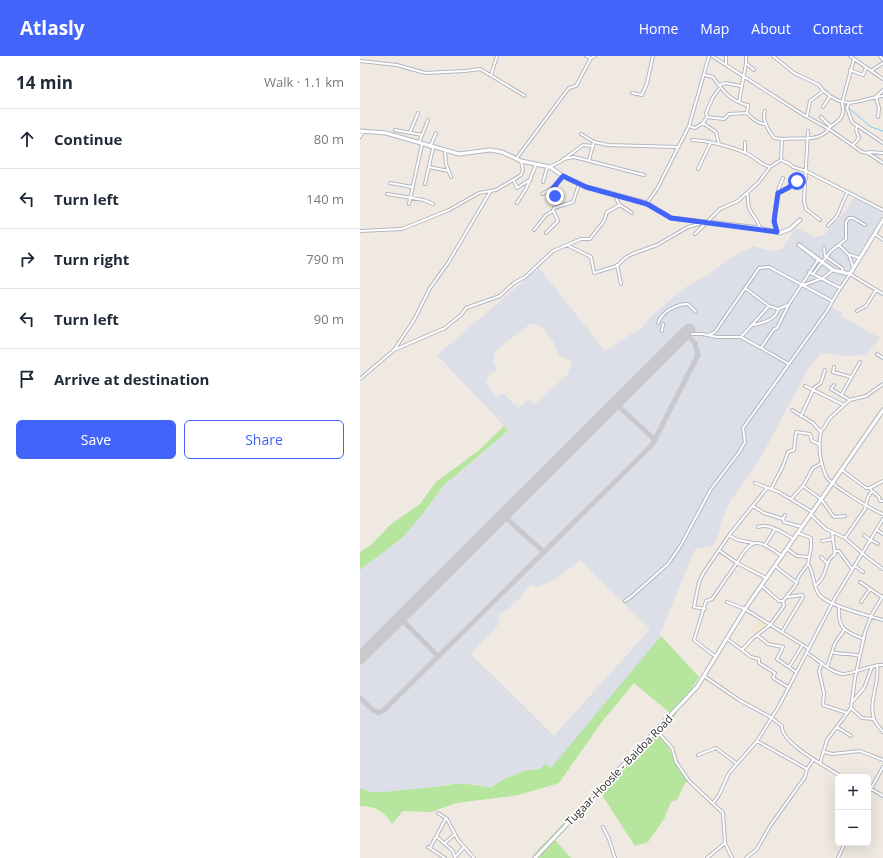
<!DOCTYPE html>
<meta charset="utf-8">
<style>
:root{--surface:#fff;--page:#f6f6f7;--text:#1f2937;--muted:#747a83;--line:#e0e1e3;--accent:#4264fb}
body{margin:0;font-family:"Open Sans",sans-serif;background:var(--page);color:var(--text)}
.controls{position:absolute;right:12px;bottom:12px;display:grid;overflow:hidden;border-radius:6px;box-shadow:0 4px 16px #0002}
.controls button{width:36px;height:36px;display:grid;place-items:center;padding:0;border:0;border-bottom:1px solid var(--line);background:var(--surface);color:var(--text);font:20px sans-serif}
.stop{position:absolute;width:12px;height:12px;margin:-9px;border:3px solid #4264fb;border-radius:50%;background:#fff}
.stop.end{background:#4264fb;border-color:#fff;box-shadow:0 1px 4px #0008}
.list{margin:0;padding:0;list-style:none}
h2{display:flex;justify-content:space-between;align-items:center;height:52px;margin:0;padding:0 16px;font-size:17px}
h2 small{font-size:13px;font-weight:400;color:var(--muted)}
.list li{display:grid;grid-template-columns:26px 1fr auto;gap:12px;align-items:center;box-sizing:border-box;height:60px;padding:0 16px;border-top:1px solid var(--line)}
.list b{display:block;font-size:15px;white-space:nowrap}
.list em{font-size:13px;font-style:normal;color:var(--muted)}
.actions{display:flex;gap:8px;padding:12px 16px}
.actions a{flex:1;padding:9px 0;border:1px solid var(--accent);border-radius:6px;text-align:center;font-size:14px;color:var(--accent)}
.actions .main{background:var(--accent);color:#fff}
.icon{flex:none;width:22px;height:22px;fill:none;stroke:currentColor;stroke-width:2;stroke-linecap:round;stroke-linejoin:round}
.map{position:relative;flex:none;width:523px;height:802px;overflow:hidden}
header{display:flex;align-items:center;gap:24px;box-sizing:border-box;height:56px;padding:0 20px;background:var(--accent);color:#fff}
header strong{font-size:19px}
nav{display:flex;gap:22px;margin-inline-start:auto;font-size:14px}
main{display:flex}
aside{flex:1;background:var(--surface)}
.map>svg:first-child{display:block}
</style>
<header>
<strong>Atlasly</strong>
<nav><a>Home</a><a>Map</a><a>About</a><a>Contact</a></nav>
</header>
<main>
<aside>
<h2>14 min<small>Walk · 1.1 km</small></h2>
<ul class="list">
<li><svg class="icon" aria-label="ahead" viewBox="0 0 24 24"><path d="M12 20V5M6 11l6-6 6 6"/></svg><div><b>Continue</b></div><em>80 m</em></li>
<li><svg class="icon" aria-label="left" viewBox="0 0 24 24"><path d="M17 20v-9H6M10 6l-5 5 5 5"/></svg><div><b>Turn left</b></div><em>140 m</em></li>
<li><svg class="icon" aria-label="right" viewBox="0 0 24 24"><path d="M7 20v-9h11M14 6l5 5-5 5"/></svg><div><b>Turn right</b></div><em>790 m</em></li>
<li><svg class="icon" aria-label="left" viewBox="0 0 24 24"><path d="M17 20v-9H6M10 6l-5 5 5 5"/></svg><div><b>Turn left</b></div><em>90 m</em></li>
<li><svg class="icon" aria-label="arrive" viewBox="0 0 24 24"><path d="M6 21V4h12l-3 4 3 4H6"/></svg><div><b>Arrive at destination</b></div></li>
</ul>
<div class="actions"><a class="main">Save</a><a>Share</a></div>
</aside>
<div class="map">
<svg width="523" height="802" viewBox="0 0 523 802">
<rect width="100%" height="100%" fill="#efe9e1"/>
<path fill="#f0e6d1" d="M399,563L407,569L397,579L391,573Z"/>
<path fill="#dcdee8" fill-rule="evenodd" d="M495,141L523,156V159L467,249L483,257L481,260L520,282L505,299L488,300L461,297L448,313L399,405L371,444L364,458L357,483L351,491L339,492L334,495L297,586L196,707L190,712L163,715L142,724L131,732L116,728L102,730L91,727L84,730L23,736H11L0,732V514L42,482L62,459L83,430L123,397L148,374L77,299L179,212L245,295L284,270L291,260L326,231L348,219L371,202L393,190L410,195L422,193L436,172L456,181L464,179L487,153ZM170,268L177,269L184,273L193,285L199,299L212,306L211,310L207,319L174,349L169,343L158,352L143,337L136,341L126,326L129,319L136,315L137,312L133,306L135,295ZM220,504L290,573L194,680L111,598L138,569L139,558L148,553L163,539L166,533L172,529L177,531L193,525Z"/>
<path fill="#b6e59e" d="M144,370L148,374L141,381L83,430L62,459L42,482L0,514V496L11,489L30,469L60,448L76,426L118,395Z
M301,580L339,621L314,661L298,679L308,690L315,707L328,725L325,727L317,744L311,746L304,763L288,786L275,790L242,739H239L195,784L211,802H177L173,799L310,657L274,627L241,667L199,727L159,739L96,747L71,756L43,755L32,768C24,755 15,750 0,750V732L11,736H23L84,730C95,726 119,729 131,732L142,724L163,715L180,713L185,708L191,712Z"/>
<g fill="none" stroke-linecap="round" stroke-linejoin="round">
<path stroke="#75cff0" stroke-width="1" d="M461,30L472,40
M483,47L511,71L523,75"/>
<path stroke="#c9c8cc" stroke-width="5" d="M255,347L295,384
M143,459L184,496
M40,562L78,600
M0,642L13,654L19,657L24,654L292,389L338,299L335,287L325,278"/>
<path stroke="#c9c8cc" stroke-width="13" d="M0,602L329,274"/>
<g stroke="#b4b7c1" stroke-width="4">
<path id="street" d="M226,0L231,2
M352,0L442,58L469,73L502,96L508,97L523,107
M413,0L434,17L459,29C462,35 465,36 470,40C491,54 502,42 523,40
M490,0L523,23
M520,0L523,4
M0,5L37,9L65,17L105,15L120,13L165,40
M386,7L394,14
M366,9V0
M490,14L503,19L506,12
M511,15L523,7
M131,19L137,0
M345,19L353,21C362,34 371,46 388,49L387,57C391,62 400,69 406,68
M360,29L365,27L381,30
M272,37L282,39L287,27L293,0
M379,46L386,7V0
M489,47L487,52L492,66L523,87
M463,51L470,40
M405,55C401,62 409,76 414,82L422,83
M447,60L450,45L462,36
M347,61L346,57L353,41L359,33
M461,61L470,70
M518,61L519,52L516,41L523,34
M343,67L356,76L359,88
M329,70L349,0
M35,74L62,79
M448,75L444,145L446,153L460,164
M50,76L58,57
M221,78L234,86L248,89L318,91
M0,81L3,75
M332,84C350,85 369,90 386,97C395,101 401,109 410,111
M385,86V97
M59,87L68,64
M493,89L499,82L496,74L497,69
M70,91L76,77
M85,95L86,108L91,121
M509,96L523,97
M156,103L202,41L209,32L216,30L231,2L235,0
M203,103L214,101L284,119
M229,104L234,86
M421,104L430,108L433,111L446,115L523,154
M69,111L89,115
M338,113L350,88
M154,125L157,132L171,123
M183,126L187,112L200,106L223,89L233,90
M30,127L52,131
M65,128L73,92
M193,132L195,140
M387,137C389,142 387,149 390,154C393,160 398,164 400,172
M418,137C428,133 436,122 446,123
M27,138L64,144L73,148
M182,138L196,130L203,120
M255,139L259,149
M157,147L166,133L176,109
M287,147L297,133L329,70L335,72L343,67L347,61L364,63L369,58L387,57
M49,148L62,88
M468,170C470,166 474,165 477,160C481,152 483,144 488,136
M174,174L186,159L193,155
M0,175L42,173L89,154L119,137L136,134L161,119L163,114L161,105
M417,176L414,161L418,134L423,122
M186,177L198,165L193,154L194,152L213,146L219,128
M335,178L360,153L378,145L399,126L410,111L421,104L422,83C436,81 452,86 465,77C468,75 469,72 471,70C481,64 485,59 482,47L494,3
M515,178L523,184
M207,189L231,201L234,217L257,210L265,202L272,198L297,189L328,171L343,167
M479,189L489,199L493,211
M464,192L465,200L482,212L483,216
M491,199L499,202
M257,209L261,228
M449,216L480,232
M453,218L471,195L486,183V166L489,162H493L505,169
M441,230L463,222L473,214
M385,232L409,250L418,253L428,249
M497,255L506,250L516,234
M298,267C302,255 317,248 328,248L336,256
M393,269C403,267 415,264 418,254
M302,275L303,268
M332,278H342L357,281H381L401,292L414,273L417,272L429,248L458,204
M349,279L355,276L399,212L409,211L472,245
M381,281L409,250
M401,292L429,308
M34,294L85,272L102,258L106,252L140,240L154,227L165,221L193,195L221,183H230L244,165L247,156L260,149L272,157
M517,298L523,302
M474,311L473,316L491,321
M0,323L34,294L54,264L70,232L88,207L130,136
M474,329L471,333L490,344
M445,330L484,349L490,344L506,340L523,328
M482,338L500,306
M432,354L453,367L460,375L464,372L469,363L484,349
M441,360L454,332L461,327L465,314
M461,375C458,389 460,406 466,420C469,428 514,455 523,458
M482,414L506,432H510L523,425
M395,427L419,436L452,456
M443,430L461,443L474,461L485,460
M411,433L423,410L428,396L434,394L436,376L450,378L452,385L459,388
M512,435L519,441L520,445H523
M431,443L443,430L453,412L462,407
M393,450L404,457L423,463L424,466L442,471
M451,459L466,473L485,482L508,502L523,513
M423,463L425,459
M398,471C410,467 423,477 434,483
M517,474L523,478
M504,479L511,485
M370,480L378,484L393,487
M485,482L505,453L508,441L512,435L510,432
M511,484L518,488
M462,485L473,483
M405,489L415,473
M427,493L437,500L448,501
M360,495L377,507L406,522
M475,495H479L492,513
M461,501L468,508
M377,507C393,479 398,484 422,500
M448,508C454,516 453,528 458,537C464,549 509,560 523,564
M415,510L437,527
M495,510L503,516
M500,526L522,541
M402,530L419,545H423L435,530L439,520L448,508L451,491V482L438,477
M455,530C469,519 463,506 475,498L472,477
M265,545L272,540L308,508L321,489L351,433L380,395L385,386L383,372L467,255L477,237L490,218L523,238
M367,546L385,553L449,593
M501,546L510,533
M479,551C477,573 486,576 504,583
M345,553L334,551L339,526L344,516L370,478L407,432
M422,576L443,541L442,539L428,541
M397,579L408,588L423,591L417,603L436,616
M367,583L382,594L392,583L410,569L424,550L423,545
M382,594L391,601L399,603V607L415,617L413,622L428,631
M472,596C482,599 490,597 500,600
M447,597C457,603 471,617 483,618C494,618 511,608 523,609
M356,601L334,584L346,545L352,543L377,507
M462,607L459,615L464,637L463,649L487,657
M517,609C520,627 508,645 514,663C515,667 520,672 523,676
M429,611L442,590
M467,611L475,587L484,574
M344,620L379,644L412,662L422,670C420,687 469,712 482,721
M493,645L504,632L512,611
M491,652L502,662L514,663
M477,671L491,680
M297,675L312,692L316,706L329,725L363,757L365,787L372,802
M397,685L447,713
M465,696L472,698L500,695L523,704
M338,699L356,692L376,707
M460,707L467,684L491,652L495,622L505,576L512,558L523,540
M508,731L523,740
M508,738L523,711
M353,747L359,739L369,717L397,685L419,650L475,542L523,463
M78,757L87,763L98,784L114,802
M243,771L249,783L255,802
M77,781L93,795L95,802
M85,787L95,778
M68,791L85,802
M70,792L86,762
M96,800L104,791
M347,802L365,787
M386,802L397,793L410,770L445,721L447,713L454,703
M478,802L485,787"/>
</g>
<g stroke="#b4b7c1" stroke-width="5">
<path id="secondary" d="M0,75L26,77L99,98L130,94L142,96L161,105L190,111L203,120L226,131L287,147L311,162L400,172L420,177L430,173L440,164
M439,189L473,214L490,218L523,164
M175,802L337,631L385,553L523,354"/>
</g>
<use href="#street" stroke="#fff" stroke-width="2"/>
<use href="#secondary" stroke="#fff" stroke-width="3"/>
</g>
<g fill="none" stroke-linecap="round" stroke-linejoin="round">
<path stroke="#4264fb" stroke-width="5" d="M195,140L193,132L203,120L226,131L287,148L311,162L417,176L414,165L418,137L428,132L437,125"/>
</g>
<g text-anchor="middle" stroke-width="3.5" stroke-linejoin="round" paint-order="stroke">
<g font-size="11" fill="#2e2e2e" stroke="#fff">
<text transform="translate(259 714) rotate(-46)" y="4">Tugaar-Hoosle - Baidoa Road</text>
</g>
</g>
</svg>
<div class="controls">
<button>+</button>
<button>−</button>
</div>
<div class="stop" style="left:437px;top:125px"></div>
<div class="stop end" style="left:195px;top:140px"></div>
</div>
</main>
